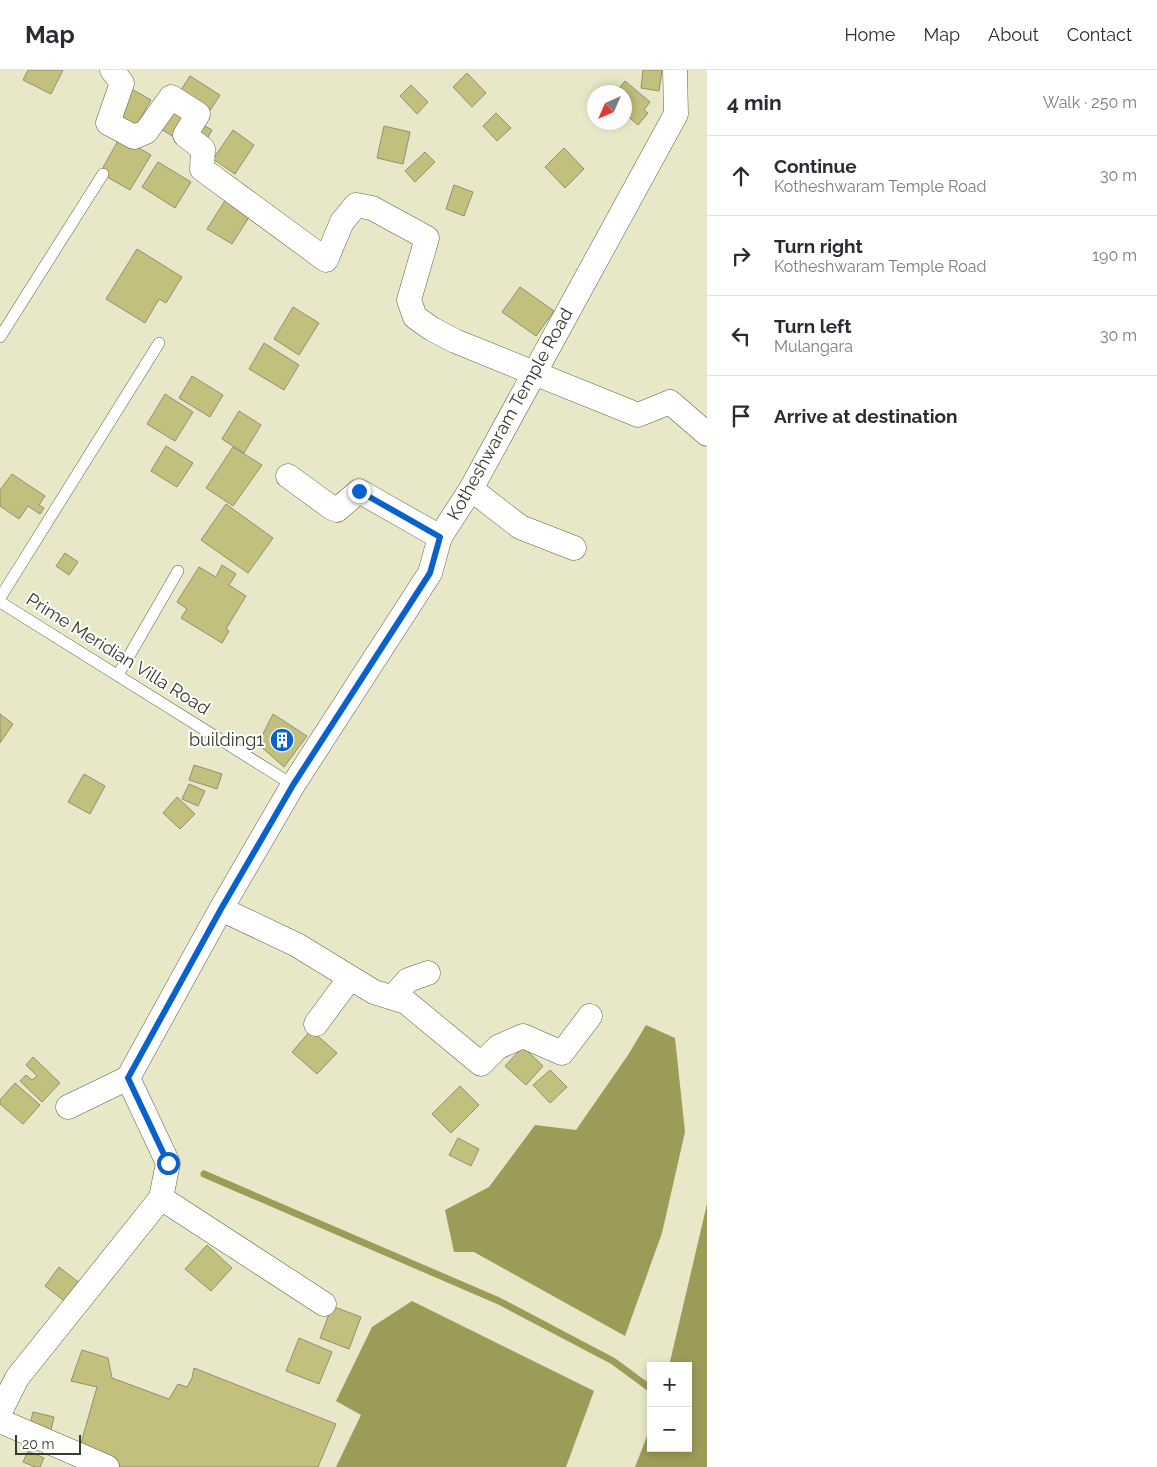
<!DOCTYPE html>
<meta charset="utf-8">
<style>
:root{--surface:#fff;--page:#f2f2f3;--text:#2b2b33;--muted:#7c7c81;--line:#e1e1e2}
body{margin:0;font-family:Raleway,sans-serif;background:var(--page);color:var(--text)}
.controls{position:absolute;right:15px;bottom:15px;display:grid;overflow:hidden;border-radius:0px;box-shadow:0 2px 8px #0003}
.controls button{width:45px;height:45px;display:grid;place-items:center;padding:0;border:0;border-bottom:1px solid var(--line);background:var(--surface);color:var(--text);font:25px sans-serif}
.compass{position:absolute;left:587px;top:15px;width:45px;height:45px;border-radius:50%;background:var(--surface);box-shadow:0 2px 8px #0003;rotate:225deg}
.scale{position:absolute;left:15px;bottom:12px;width:66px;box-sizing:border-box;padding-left:5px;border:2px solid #39392c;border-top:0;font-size:14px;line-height:18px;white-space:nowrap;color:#39392c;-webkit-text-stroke:4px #fff;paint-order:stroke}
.stop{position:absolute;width:15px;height:15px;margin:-11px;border:4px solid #0962cc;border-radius:50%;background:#fff}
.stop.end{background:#0962cc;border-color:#fff;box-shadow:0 1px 5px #0008}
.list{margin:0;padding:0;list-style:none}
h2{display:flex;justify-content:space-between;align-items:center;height:65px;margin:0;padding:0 20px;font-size:21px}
h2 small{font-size:16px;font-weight:400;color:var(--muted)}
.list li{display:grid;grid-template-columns:32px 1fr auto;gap:15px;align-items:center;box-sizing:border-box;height:80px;padding:0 20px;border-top:1px solid var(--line)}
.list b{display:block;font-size:19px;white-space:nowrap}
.list p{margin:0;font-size:16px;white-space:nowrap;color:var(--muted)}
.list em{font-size:16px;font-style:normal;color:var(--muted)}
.icon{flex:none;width:28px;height:28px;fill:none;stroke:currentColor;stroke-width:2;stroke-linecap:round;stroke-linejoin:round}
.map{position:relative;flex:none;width:707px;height:1397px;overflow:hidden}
header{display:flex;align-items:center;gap:30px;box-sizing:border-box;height:70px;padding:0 25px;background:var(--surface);border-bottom:1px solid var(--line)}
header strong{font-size:24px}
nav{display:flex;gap:28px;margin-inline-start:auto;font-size:18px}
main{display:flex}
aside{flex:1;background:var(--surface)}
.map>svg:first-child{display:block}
</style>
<header>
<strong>Map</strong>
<nav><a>Home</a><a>Map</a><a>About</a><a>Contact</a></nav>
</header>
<main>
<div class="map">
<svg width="707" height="1397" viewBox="0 0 707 1397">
<rect width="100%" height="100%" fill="#e8e8c8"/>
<path fill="#9d9b58" d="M646,955L675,968L685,1062L662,1163L625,1266L474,1182H454L445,1140L489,1117L535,1055L576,1060L628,985Z
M707,1134V1397H635L651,1356V1378H688V1296H669Z
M412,1231L594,1321L566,1397H336L361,1345L336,1331L372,1257Z"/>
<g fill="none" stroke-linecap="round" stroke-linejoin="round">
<path stroke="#9d9b58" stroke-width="7" d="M204,1104L499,1231L613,1291L651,1319"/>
</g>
<path fill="#c2c07c" stroke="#909073" d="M28,0H63L51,24L23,10Z
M643,0H662L659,21L641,18Z
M467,3L486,23L472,37L453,17Z
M190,6L220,25L207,45L177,26Z
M625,11L650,32L644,40L648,43L638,55L624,43V22H616Z
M411,15L428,32L417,44L400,26Z
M130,18L151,30L133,61L111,48Z
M171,33L192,46L177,69L156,56Z
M496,43L511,58L497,71L483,56Z
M198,52L212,60L204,74L190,65Z
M384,56L410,62L403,94L377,88Z
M233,60L254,75L235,104L213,89Z
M120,67L151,85L130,120L100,103Z
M564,78L584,99L565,118L545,97Z
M425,82L435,92L415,112L405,101Z
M158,92L191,112L175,138L142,117Z
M454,115L473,122L464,146L446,139Z
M226,129L251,144L232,174L207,159Z
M137,179L182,207L166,233L159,229L145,253L106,229Z
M520,217L554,241L536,266L502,242Z
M293,237L319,253L299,285L274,269Z
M264,273L299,295L284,320L249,299Z
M192,306L223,325L210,347L179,328Z
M165,324L193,342L175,371L147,354Z
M239,341L261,355L244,383L222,369Z
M166,376L193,393L177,417L151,401Z
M233,377L262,395L233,436L206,418Z
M12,404L45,426L39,435L44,438L40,444L28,436L19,449L0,436V420Z
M226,434L273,468L248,503L201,470Z
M65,483L78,492L69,505L56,496Z
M222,495L236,504L229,515L246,526L226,559L229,561L222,573L181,548L187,539L177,532L199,497L216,507Z
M0,644L13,654L0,673Z
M273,644L307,666L284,697L258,674Z
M194,695L222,704L217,719L189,710Z
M84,704L105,716L90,744L68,732Z
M189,714L205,721L198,736L182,729Z
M177,727L195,744L180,759L163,743Z
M311,960L337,983L317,1004L292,982Z
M523,977L543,996L526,1015L505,996Z
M33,987L60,1013L42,1032L20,1011L26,1005L32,1010L37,1006L26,995Z
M550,1000L567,1017L550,1033L533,1015Z
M15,1013L40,1035L23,1054L0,1034V1030Z
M460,1016L479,1035L451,1063L432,1044Z
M458,1068L479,1079L471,1096L449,1085Z
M207,1175L232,1198L211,1221L185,1199Z
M59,1197L86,1218L72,1237L45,1216Z
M332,1236L361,1247L349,1279L320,1268Z
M299,1268L332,1282L319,1314L286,1301Z
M82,1280L108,1288L112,1308L169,1329L178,1314L187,1317L192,1308L194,1298L336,1354L318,1397H121L79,1380L97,1317L71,1311Z
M33,1342L54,1347L51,1360L30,1354Z
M28,1381L44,1388L40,1397H35L23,1392Z"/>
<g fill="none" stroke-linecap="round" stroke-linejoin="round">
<g stroke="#616045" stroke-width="12">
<path id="lane" d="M0,267L103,104
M0,528L159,273
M0,532L293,715
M118,605L178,501"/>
</g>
<g stroke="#616045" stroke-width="25">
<path id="street" d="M112,0L122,13L108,53L134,67L146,62L171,27L198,44L185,65L203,79L202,99L326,190L342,152L356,135L372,138L427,168L409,230L415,247L432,259L455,271L638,345L670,332L707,364
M288,406L332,438L337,440L359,421L440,467
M471,419L520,457L574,478
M221,839L297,875L374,922L406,932L481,994L498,977L523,966L562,983L590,946
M392,928L408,910L428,903
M316,954L350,908
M68,1037L128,1008
M161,1128L324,1234
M0,1342L17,1308L161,1128L168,1093L128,1008L221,839L293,715L430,503L440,467L471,419L676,44L675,0
M0,1351L107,1397"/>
</g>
<use href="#lane" stroke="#fff" stroke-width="11"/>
<use href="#street" stroke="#fff" stroke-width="24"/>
</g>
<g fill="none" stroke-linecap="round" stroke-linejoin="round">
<path stroke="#0962cc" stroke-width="6" d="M168,1093L128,1008L221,839L293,715L430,503L440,467L359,421"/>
</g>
<defs>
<g id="building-disc" transform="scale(1.25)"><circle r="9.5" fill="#0962cc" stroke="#fff"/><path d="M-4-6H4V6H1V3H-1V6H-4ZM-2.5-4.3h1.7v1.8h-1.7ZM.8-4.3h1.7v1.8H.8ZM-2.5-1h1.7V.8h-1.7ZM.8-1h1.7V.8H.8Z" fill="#fff"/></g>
</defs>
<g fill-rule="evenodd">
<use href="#building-disc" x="282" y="670"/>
</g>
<g text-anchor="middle" stroke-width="4" stroke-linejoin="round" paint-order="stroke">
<g font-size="18" fill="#39392c" stroke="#fff">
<text transform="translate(510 344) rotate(-61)" y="6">Kotheshwaram Temple Road</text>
<text transform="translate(118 584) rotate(32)" y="6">Prime Meridian Villa Road</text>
</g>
<g font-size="18" fill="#39392c" stroke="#fff" text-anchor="end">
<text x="264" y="676">building1</text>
</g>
</g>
</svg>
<div class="controls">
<button>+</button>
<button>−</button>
</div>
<svg class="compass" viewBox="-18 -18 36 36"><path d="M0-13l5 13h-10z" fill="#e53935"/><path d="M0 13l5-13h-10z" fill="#7c7c81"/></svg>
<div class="scale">20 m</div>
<div class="stop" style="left:168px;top:1093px"></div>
<div class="stop end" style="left:359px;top:421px"></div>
</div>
<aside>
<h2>4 min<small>Walk · 250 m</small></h2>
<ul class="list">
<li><svg class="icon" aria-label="ahead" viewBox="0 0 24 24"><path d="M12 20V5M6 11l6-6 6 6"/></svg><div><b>Continue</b><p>Kotheshwaram Temple Road</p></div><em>30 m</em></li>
<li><svg class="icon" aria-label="right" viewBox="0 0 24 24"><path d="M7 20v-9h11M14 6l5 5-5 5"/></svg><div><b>Turn right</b><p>Kotheshwaram Temple Road</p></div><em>190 m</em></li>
<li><svg class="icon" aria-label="left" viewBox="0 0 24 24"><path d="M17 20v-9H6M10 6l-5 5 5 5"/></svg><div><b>Turn left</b><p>Mulangara</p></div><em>30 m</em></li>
<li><svg class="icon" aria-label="arrive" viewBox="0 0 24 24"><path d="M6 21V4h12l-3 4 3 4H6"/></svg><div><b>Arrive at destination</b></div></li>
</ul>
</aside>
</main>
